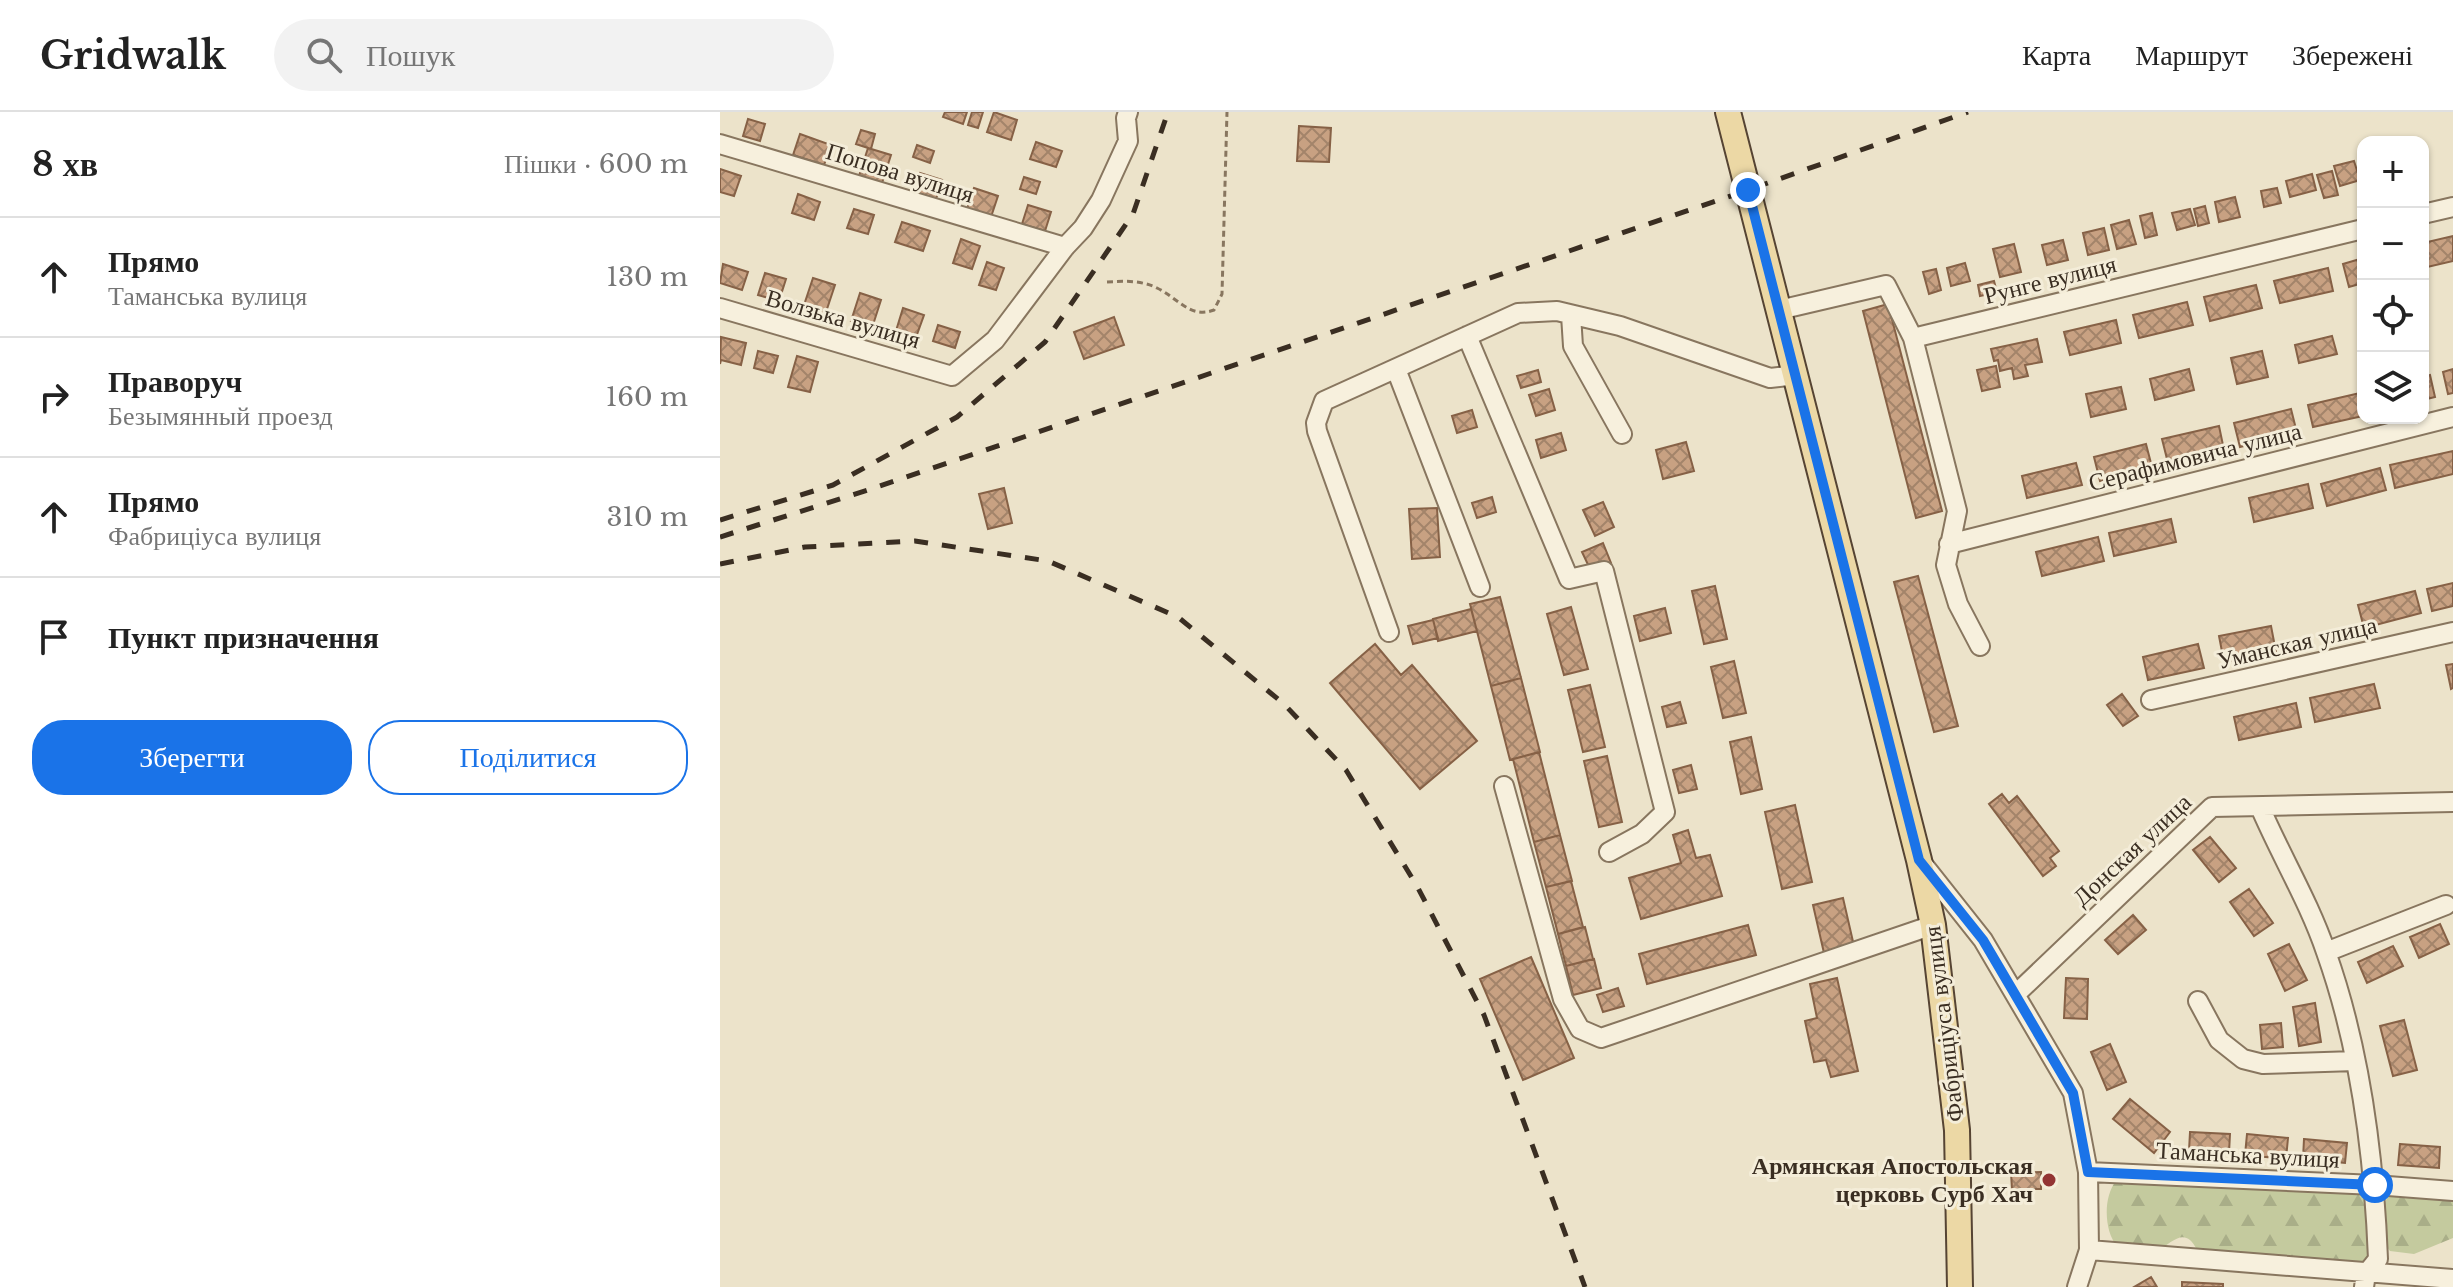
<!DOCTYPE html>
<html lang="uk">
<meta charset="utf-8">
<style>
:root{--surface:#fff;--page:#f2f2f2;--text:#222;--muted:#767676;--line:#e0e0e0;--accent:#1a73e8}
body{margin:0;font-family:"Libre Baskerville",serif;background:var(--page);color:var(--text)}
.controls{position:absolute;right:24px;top:24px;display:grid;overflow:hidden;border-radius:16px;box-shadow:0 2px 6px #0004}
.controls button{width:72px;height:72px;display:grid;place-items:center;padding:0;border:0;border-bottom:2px solid var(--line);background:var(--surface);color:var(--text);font:40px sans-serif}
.stop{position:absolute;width:24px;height:24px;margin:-18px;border:6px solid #1a73e8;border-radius:50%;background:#fff}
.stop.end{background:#1a73e8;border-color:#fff;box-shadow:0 2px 8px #0008}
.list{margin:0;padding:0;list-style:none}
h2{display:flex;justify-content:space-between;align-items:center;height:104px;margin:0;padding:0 32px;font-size:34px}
h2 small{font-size:26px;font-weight:400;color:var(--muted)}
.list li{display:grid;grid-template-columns:52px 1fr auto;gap:24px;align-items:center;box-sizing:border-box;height:120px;padding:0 32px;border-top:2px solid var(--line)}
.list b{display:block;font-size:30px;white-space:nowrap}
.list p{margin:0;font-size:26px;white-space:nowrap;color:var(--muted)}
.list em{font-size:26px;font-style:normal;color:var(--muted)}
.actions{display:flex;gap:16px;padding:24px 32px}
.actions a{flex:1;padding:18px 0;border:2px solid var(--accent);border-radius:32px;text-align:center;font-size:28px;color:var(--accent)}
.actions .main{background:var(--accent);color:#fff}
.icon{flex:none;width:44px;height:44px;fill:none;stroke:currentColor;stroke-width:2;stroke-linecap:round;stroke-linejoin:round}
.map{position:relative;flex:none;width:1733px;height:1175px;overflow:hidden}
header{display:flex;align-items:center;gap:48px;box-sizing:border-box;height:112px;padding:0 40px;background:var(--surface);border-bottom:2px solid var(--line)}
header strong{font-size:38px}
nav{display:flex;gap:44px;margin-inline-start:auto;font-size:28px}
.search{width:560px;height:72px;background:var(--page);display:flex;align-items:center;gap:20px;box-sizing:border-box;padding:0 28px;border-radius:44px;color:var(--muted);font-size:30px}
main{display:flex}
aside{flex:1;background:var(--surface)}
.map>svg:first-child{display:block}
</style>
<header>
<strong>Gridwalk</strong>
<div class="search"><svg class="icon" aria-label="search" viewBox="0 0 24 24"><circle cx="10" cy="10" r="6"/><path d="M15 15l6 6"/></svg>Пошук</div>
<nav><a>Карта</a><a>Маршрут</a><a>Збережені</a></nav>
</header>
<main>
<aside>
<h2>8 хв<small>Пішки · 600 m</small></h2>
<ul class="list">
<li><svg class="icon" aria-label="ahead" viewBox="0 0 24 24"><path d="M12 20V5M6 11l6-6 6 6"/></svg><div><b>Прямо</b><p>Таманська вулиця</p></div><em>130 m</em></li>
<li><svg class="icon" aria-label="right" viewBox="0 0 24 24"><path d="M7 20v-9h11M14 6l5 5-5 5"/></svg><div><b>Праворуч</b><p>Безымянный проезд</p></div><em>160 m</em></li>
<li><svg class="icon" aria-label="ahead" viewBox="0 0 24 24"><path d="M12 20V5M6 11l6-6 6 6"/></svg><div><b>Прямо</b><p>Фабриціуса вулиця</p></div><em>310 m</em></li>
<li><svg class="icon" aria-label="arrive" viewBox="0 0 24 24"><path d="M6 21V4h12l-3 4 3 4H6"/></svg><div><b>Пункт призначення</b></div></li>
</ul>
<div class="actions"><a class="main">Зберегти</a><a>Поділитися</a></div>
</aside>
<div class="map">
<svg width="1733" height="1175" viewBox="0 0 1733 1175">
<defs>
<pattern id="forest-firs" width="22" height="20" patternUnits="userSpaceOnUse" patternTransform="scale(2)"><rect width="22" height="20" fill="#c4ca9e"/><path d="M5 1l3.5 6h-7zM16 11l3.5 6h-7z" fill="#a9ae88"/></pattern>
<pattern id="building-cross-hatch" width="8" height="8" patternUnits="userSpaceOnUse" patternTransform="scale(2)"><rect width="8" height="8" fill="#c8a182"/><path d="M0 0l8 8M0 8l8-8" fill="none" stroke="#a3846a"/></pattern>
</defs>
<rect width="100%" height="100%" fill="#ece3ca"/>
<path fill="url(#forest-firs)" d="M1396,1069L1645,1080L1649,1086V1145L1645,1150L1633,1154L1477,1138C1465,1113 1452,1131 1438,1138L1397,1134C1384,1119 1383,1085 1396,1069Z
M1681,1080L1693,1085L1733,1086V1126L1694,1142L1670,1139C1659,1126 1660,1098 1668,1084Z"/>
<path fill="url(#building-cross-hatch)" stroke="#866146" stroke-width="2" d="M225,0H247L243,12L223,5Z
M252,0H263L258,16L248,13Z
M274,0L297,8L291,28L267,20Z
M28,7L45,12L40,29L23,24Z
M579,14L611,16L609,50L577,49Z
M141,18L155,22L151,37L136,32Z
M80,22L111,33L104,53L73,43Z
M316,30L342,39L336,55L310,47Z
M197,33L214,39L210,51L193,45Z
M148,36L171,43L162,71L139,64Z
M1634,49L1640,68L1620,74L1614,54Z
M0,57L21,64L14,84L0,80Z
M1612,59L1618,83L1604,86L1597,63Z
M200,61L222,68L216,87L194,80Z
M1592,62L1596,78L1570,85L1566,69Z
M304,65L320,70L316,82L300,77Z
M254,76L278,84L271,105L247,97Z
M1557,76L1561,91L1544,95L1541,79Z
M78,82L100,90L94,108L72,101Z
M1515,85L1520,105L1499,110L1495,90Z
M308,93L331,100L325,119L302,112Z
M1485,94L1489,111L1478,114L1474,97Z
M134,97L154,103L148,122L127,116Z
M1470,97L1475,113L1457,118L1452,101Z
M1432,101L1437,123L1425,126L1420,104Z
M1409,108L1416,132L1397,137L1391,113Z
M182,110L210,119L203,139L175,130Z
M1384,116L1389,138L1368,143L1363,121Z
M1733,124V149L1703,156V131Z
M241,127L260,134L252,157L233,151Z
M1343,128L1348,148L1327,153L1322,133Z
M1294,132L1301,160L1280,165L1273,137Z
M1643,146V171L1629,175L1623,152Z
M267,150L284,156L276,178L259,173Z
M1245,151L1250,169L1231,174L1227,156Z
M3,152L28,160L22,178L0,171Z
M1608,156L1613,179L1560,191L1554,169Z
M1216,157L1221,178L1209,182L1203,160Z
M45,161L66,167L59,189L38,183Z
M93,166L115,173L105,203L83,196Z
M1274,169L1277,180L1260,184L1258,173Z
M1536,173L1542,196L1490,209L1484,185Z
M140,181L161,188L152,216L131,209Z
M1467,190L1473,213L1419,226L1413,203Z
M1168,192L1222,399L1196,406L1143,199Z
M183,196L204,203L195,228L175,222Z
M394,205L404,233L364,247L354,220Z
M1396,208L1401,231L1350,243L1344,220Z
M218,213L240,220L235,236L213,229Z
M1612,224L1617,242L1579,251L1575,233Z
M1,225L26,231L21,253L1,248L0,252Z
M1317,227L1322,250L1305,253L1308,264L1294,267L1292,256L1280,259L1278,248L1274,249L1271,237Z
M38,239L58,244L53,261L34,256Z
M1542,239L1548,265L1517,272L1511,246Z
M77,244L98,250L90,280L68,275Z
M1276,254L1280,275L1262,279L1257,258Z
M1469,257L1474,278L1435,288L1430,267Z
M1733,257V281L1728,282L1723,260Z
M818,258L821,270L801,276L797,264Z
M1710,263L1715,285L1703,288V265Z
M1401,275L1406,297L1371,305L1366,282Z
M829,277L835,298L816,304L809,283Z
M1640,281L1643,304L1593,315L1588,293Z
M1571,297L1577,321L1520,335L1514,311Z
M752,298L757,315L737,321L732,304Z
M1499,314L1504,338L1448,351L1442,327Z
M841,321L846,338L821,346L816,328Z
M966,330L974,359L943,367L936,338Z
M1426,332L1432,355L1380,369L1374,345Z
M1733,339V362L1675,376L1670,353Z
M1356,351L1362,373L1307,386L1302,364Z
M1660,356L1666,378L1607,394L1601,372Z
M1588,372L1593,396L1534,410L1529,386Z
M284,376L292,411L268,417L259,382Z
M772,385L776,400L757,406L752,391Z
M883,390L894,415L875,424L863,398Z
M717,396L720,445L692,447L689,397Z
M1451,407L1456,430L1394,444L1389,421Z
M1378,425L1384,449L1322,464L1316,440Z
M883,431L891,451L871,459L862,440Z
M1198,464L1238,614L1214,620L1174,470Z
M1733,471V494L1712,499L1707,477Z
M995,474L1007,527L984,532L972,479Z
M1695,479L1701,501L1644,516L1638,493Z
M780,485L801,566L771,574L750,492Z
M851,495L868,557L844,563L827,502Z
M945,496L951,521L920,529L914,504Z
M751,497L757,519L718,529L713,507Z
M713,508L718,526L693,532L688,514Z
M1551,514L1556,540L1504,550L1499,524Z
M655,532L681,563L692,553L757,629L700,677L610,571Z
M1478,532L1484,556L1428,568L1423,545Z
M1014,549L1026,601L1003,606L991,555Z
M1733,552V576L1731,577L1726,553Z
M801,566L820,640L790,648L771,574Z
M1654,572L1660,596L1595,610L1590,586Z
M870,573L885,635L863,640L848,578Z
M1402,582L1418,604L1403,614L1387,593Z
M960,590L966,611L947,615L942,595Z
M1576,591L1581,615L1519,628L1514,605Z
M1031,625L1042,677L1021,682L1010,630Z
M819,640L840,723L814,730L793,647Z
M887,644L902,710L879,715L864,649Z
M971,653L977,677L959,681L953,658Z
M1282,682L1289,691L1297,684L1339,739L1330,746L1336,754L1323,764L1269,692Z
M1075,693L1092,770L1062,777L1045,700Z
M968,718L976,746L990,743L1002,784L921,807L909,766L961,751L953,723Z
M840,723L852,769L826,775L814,730Z
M1490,725L1516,756L1499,770L1473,738Z
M851,769L863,815L838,822L826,775Z
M1529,777L1553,811L1534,824L1510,790Z
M1123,786L1134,834L1104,841L1093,793Z
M1413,803L1426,818L1398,842L1385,828Z
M1720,812L1729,832L1699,846L1690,825Z
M1028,813L1036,843L927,872L919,842Z
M865,815L873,847L846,854L838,822Z
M1569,832L1587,868L1565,879L1548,842Z
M1673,834L1683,854L1647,871L1638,850Z
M811,845L854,946L803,968L760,867Z
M874,847L881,876L853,883L846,854Z
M1117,866L1138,959L1111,965L1106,948L1094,950L1085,909L1097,906L1090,872Z
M1346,866L1368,867L1367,907L1344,906Z
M898,876L904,894L883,900L877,883Z
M1595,891L1601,930L1579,934L1573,895Z
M1684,908L1697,958L1673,964L1660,914Z
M1561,911L1563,935L1542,937L1540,913Z
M1390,932L1406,970L1387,978L1371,940Z
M1410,987L1450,1020L1434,1041L1393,1007Z
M1470,1020L1510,1022L1509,1041L1469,1039Z
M1527,1022L1568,1026L1566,1047L1525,1043Z
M1584,1027L1627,1031L1625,1051L1583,1047Z
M1680,1032L1720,1035L1719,1056L1678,1053Z
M1321,1060V1077H1292L1291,1061Z
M1431,1165L1437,1175H1414Z
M1462,1170L1503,1172V1175H1462Z"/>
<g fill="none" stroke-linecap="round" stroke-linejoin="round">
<g stroke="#88765f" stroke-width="22">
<path id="minor" d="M0,32L345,135
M1703,102L1733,95
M0,196L232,264L275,228L345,135L363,116L381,88L408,29L406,6L408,0
M1059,198L1166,173L1193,226L1643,117
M851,203L853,234L902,322
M747,224L849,467L884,459L945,700L922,722L889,740
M1193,226L1237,399L1226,453L1238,492L1260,534
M676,257L760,475
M1229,432L1733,305
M669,520L597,319L596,311L604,289L798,201L837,199L900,214L1050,266L1076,263
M1431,588L1733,520
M784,674L843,887L860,917L881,926L1213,813
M1540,695C1561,744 1589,790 1606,840C1641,938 1654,1044 1658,1147L1646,1162L1644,1175
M1202,751L1263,828L1353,981L1368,1060L1369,1138L1357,1175
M1606,840L1726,793
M1296,882L1492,695L1733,690
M1478,889L1499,928L1523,947L1543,952L1635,949
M1368,1060L1655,1073L1733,1079
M1369,1138L1733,1167"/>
</g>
<g stroke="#564433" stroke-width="28">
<path id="major" d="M1008,0L1199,748L1213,813L1237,1018L1240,1175"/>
</g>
<path stroke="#88765f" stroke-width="3" stroke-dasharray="6 4" stroke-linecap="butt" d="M387,170C404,169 421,168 437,176C458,186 470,207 494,198L502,182L507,0"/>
<use href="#minor" stroke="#f7f0dd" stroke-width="18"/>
<use href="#major" stroke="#ecd8a5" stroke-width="24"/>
<path stroke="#3a2e22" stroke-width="5" stroke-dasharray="14 14" stroke-linecap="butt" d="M0,408L113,373L237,305L325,230L413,102L448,0
M0,425L157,375L1028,78L1248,0
M0,452L85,435L195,429L328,449L458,505L564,592L626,658L697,774L764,903L865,1175"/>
</g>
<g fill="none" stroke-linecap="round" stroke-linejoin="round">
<path stroke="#1a73e8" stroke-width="10" d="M1028,78L1199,748L1263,828L1353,981L1368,1060L1655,1073"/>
</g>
<circle fill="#933433" stroke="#f4edd9" stroke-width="3" cx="1329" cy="1068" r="8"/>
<g text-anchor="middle" stroke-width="6" stroke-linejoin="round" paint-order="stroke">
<g font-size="24" fill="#3a2e22" stroke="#f4edd9">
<text transform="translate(180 61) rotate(17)" y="8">Попова вулиця</text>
<text transform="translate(1330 168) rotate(-14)" y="8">Рунге вулиця</text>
<text transform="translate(123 207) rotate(16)" y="8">Волзька вулиця</text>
<text transform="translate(1475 345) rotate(-14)" y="8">Серафимовича улица</text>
<text transform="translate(1577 531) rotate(-13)" y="8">Уманская улица</text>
<text transform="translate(1412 738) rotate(-43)" y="8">Донская улица</text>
<text transform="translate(1224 912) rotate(-97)" y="8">Фабриціуса вулиця</text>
<text transform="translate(1528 1043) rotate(3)" y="8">Таманська вулиця</text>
</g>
<g font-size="24" font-weight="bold" fill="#3a2e22" stroke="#f4edd9" text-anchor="end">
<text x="1313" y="1062">Армянская Апостольская<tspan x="1313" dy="28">церковь Сурб Хач</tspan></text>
</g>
</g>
</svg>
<div class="controls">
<button>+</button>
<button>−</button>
<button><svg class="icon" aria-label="locate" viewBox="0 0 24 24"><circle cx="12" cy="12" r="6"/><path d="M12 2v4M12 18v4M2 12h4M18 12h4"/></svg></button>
<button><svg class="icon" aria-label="layers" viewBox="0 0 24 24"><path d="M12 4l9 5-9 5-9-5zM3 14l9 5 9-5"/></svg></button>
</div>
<div class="stop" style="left:1655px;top:1073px"></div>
<div class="stop end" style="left:1028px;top:78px"></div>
</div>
</main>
